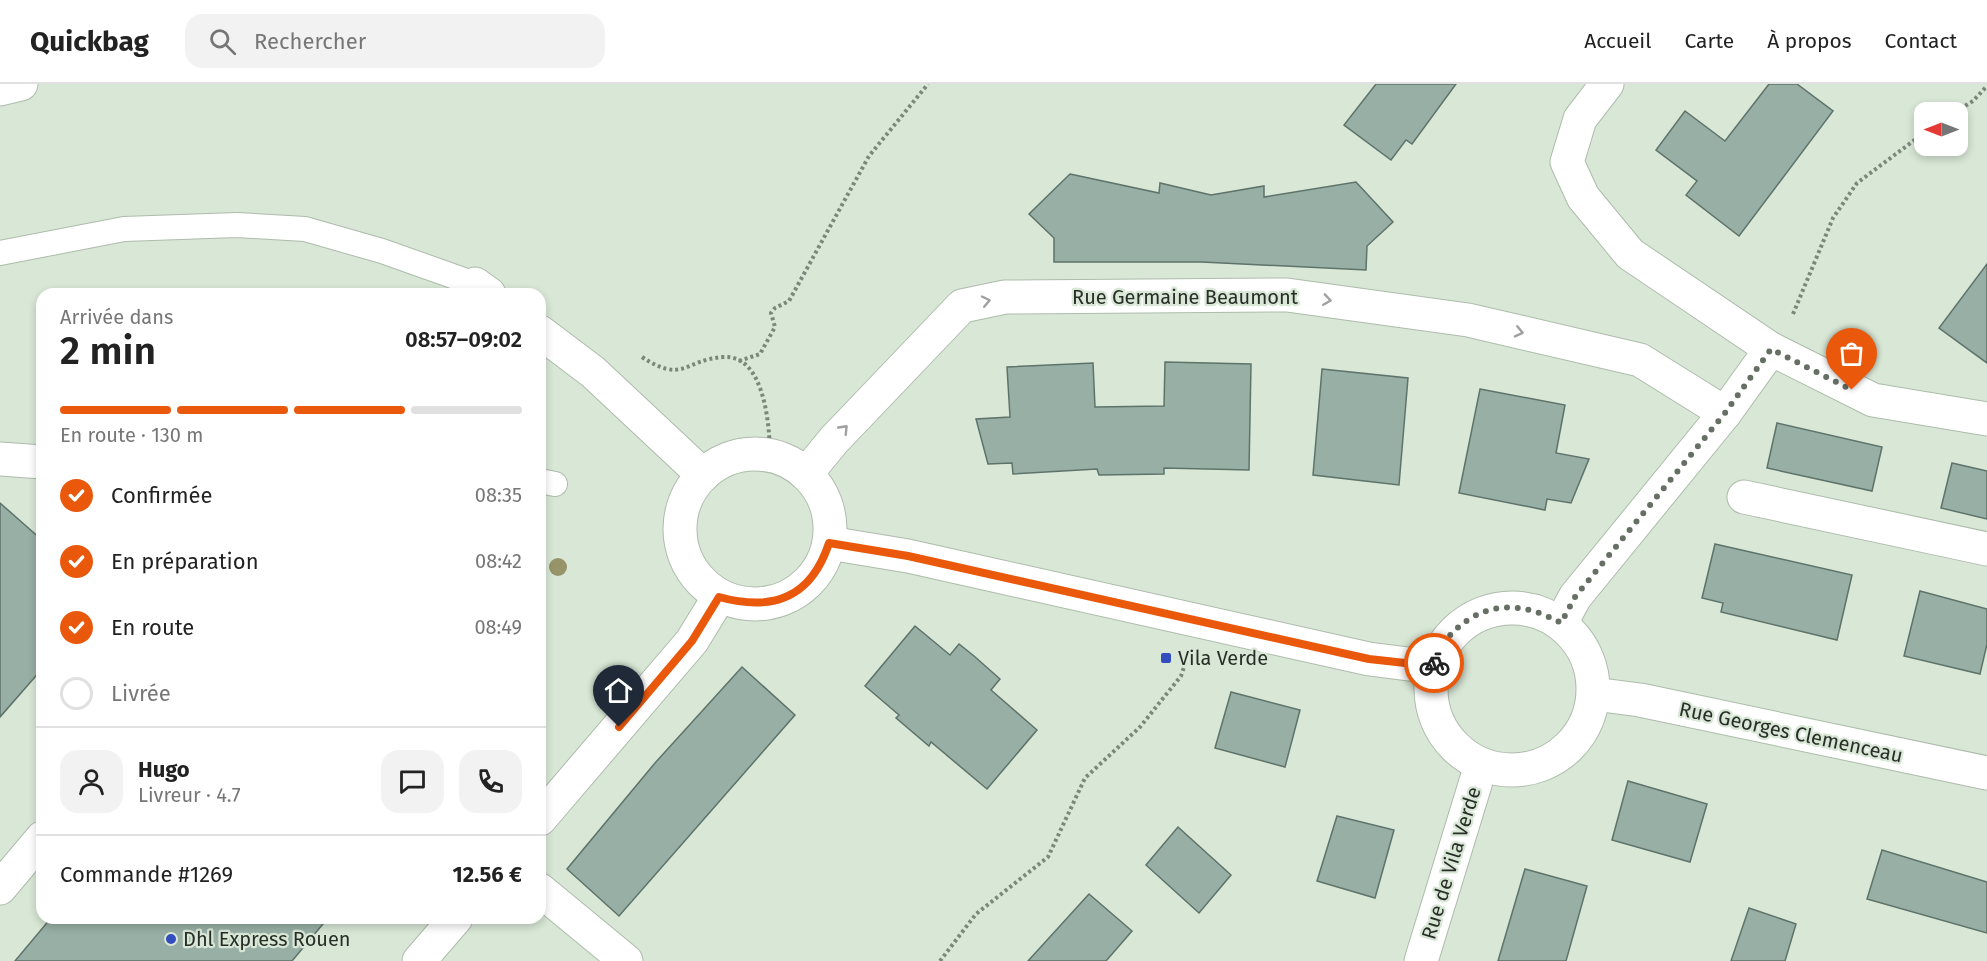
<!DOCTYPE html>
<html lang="fr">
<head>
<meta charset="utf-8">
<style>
  body { margin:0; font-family:"Fira Sans",sans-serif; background:#f2f2f2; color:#222; height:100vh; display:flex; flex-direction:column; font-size:22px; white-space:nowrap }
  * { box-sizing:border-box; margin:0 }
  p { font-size:20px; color:#767676 }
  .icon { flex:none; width:33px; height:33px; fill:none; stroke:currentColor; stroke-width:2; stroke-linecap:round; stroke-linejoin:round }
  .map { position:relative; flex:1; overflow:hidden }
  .drawer { position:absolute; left:36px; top:204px; width:510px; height:636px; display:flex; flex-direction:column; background:#fff; border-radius:18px; box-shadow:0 3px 9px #0003 }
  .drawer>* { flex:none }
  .needle { width:39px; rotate:270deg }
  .fabs { position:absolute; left:1914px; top:18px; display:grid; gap:12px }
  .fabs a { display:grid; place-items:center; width:54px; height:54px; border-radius:12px; background:#fff; box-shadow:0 3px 9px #0003; font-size:30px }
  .pin { position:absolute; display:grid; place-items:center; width:51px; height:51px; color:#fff; margin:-62px -26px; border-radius:50% 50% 50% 0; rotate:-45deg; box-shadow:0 0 6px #0007 }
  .pin .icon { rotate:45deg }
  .courier { position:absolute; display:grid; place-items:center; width:60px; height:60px; margin:-30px; border:4px solid #ea580c; border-radius:50%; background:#fff; color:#222; box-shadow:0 2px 8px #0007 }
  .headline em { font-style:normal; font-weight:600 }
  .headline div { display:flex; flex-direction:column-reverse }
  .headline { display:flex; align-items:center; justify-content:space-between; height:102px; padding:0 24px }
  h1 { font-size:39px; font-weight:600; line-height:45px }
  .bar { display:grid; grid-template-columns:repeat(4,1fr); gap:9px 6px; align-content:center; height:72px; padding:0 24px }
  .bar i { height:8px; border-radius:4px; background:#e0e0e0 }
  .bar .active { background:#ea580c }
  .bar p { grid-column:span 4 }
  .line { display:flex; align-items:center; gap:15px; padding:0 24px; border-top:2px solid #e0e0e0 }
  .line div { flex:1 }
  .round { display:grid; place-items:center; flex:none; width:63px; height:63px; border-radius:18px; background:#f2f2f2 }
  ol { padding:0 24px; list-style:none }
  li { display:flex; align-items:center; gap:18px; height:66px }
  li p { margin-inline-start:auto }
  li .icon { padding:6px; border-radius:50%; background:#ea580c; color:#fff; stroke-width:4 }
  li:last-child { color:#767676 }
  li i { width:33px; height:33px; border:3px solid #e0e0e0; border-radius:50% }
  header { display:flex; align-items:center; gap:36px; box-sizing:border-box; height:84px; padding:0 30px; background:#fff; border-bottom:2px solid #e0e0e0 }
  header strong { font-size:28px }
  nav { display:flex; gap:33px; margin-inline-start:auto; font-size:21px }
  .search { width:420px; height:54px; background:#f2f2f2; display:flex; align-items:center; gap:15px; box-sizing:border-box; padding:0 21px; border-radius:18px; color:#767676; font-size:22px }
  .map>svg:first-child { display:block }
  .building { fill:#98afa5; stroke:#5e736a; stroke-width:1.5 }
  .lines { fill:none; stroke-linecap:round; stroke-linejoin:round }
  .service-casing { stroke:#adbcab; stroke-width:26 }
  .minor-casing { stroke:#adbcab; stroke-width:35 }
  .tertiary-casing { stroke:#adbcab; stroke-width:35 }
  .trunk-casing { stroke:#adbcab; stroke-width:35 }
  .path { stroke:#7c877b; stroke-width:4; stroke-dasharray:3 3; stroke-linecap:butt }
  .service { stroke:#fff; stroke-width:24 }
  .minor { stroke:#fff; stroke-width:33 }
  .tertiary { stroke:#fff; stroke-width:33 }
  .trunk { stroke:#fff; stroke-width:33 }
  .tree { fill:#98946a }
  .oneway { stroke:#9ea19e }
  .done { stroke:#666f64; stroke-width:6; stroke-dasharray:0 10.8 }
  .route { stroke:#ea580c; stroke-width:8 }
  .poi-dot { fill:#314dbe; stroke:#d8e7d6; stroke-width:2 }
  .labels { text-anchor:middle; stroke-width:4.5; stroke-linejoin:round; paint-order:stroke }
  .street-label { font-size:20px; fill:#282e27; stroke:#d8e7d6 }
  .poi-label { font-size:20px; fill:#282e27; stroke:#d8e7d6; text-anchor:start }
</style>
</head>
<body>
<header>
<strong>Quickbag</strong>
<div class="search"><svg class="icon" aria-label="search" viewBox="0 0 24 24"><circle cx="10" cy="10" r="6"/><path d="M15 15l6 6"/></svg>Rechercher</div>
<nav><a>Accueil</a><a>Carte</a><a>À propos</a><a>Contact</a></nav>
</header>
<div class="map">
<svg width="1987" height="877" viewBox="0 0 1987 877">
  <rect width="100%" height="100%" fill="#d8e7d6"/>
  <g class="building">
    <path d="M1376 0H1456L1412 60 1406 56 1391 76 1344 41Z"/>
    <path d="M1769 0H1797L1833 27 1739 152 1686 111 1697 97 1656 66 1685 27 1725 57Z"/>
    <path d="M1070 90 1159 109 1160 99 1211 111 1264 102V113L1356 98 1393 138 1367 162 1366 186 1202 178H1054V154L1029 130Z"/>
    <path d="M1987 180V279L1939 244Z"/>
    <path d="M1165 278 1251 280 1249 386 1164 384V390L1099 391 1097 385 1013 390 1012 379 988 380 976 335 1010 333 1007 283 1093 279 1095 323 1164 322Z"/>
    <path d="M1322 285 1408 294 1399 401 1313 391Z"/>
    <path d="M1480 305 1565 321 1556 369 1589 375 1571 419 1547 415 1545 426 1459 409Z"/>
    <path d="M1777 339 1882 363 1872 407 1767 384Z"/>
    <path d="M1952 379 1987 387V435L1941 424Z"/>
    <path d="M0 419 42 456V585L0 633Z"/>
    <path d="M1715 460 1852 491 1837 556 1721 528 1723 519 1702 514Z"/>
    <path d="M1920 507 1987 525V560L1980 590 1904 572Z"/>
    <path d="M915 542 950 571 959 560 974 572 1000 595 991 606 1037 646 987 705 931 658 929 662 896 634 899 631 865 602Z"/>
    <path d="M742 583 795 631 619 832 567 785 655 679Z"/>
    <path d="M1231 608 1300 626 1285 683 1215 664Z"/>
    <path d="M1628 697 1707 720 1690 778 1612 756Z"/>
    <path d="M1337 732 1394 746 1375 814 1317 797Z"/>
    <path d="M1178 743 1231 791 1199 829 1146 781Z"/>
    <path d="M1882 766 1987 798V849L1867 815Z"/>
    <path d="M1525 785 1587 802 1566 877H1498Z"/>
    <path d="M1089 810 1132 847 1106 877H1028Z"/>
    <path d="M1749 824 1796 840 1785 877H1731Z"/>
    <path d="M51 834H328L292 877H15Z"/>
  </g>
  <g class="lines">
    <defs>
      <g id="service">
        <path d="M0 169 124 145 237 141 305 145 382 167 475 200"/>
        <path d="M540 397 555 400"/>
      </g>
      <g id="minor">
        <path d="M1607 0 1580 35 1567 78 1583 113 1630 170 1771 265"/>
        <path d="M469 210 475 200 489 210"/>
        <path d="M540 248 593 288 703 391"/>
        <path d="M0 375 42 378"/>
        <path d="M806 390 834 356 962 222 1005 213 1287 211 1468 236 1640 276 1725 329"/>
        <path d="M1744 413 1987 465"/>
        <path d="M1561 539 1575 513 1725 329 1771 265 1873 316 1987 335"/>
        <path d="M0 804 42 754"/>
        <path d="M540 806 626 877"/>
        <path d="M1421 877 1481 681"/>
      </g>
      <g id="tertiary">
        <circle cx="755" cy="445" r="75"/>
        <path d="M829 459 908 472 1369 575 1432 583"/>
        <circle cx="1512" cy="605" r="81"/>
        <path d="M1594 610 1640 616 1987 689"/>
        <path d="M540 735 692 557 719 513"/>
        <path d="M419 877 456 834"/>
      </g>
      <path id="trunk" d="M0 5 21 0"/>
    </defs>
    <use href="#service" class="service-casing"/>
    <use href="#minor" class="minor-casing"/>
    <use href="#tertiary" class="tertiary-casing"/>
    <use href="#trunk" class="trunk-casing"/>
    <g class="path">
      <path d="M1955 28 1973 17 1987 2"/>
      <path d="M1793 230 1833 134 1857 99 1924 49"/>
      <path d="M642 273C683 300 684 276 723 273 764 270 769 339 770 366"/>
      <path d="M739 277 760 270 775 243 771 229 775 224 789 217 869 72 928 0"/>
      <path d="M940 877 976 830 1048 773 1085 694 1140 643 1181 592 1186 577"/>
    </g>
    <use href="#service" class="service"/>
    <use href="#minor" class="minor"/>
    <use href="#tertiary" class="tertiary"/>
    <use href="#trunk" class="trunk"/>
  </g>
  <circle class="tree" cx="558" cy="483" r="9"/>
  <defs><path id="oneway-chevron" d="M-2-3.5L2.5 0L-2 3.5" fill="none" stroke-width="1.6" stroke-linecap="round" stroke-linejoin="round" transform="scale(1.5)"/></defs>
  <g class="oneway">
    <use href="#oneway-chevron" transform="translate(1327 216) rotate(8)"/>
    <use href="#oneway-chevron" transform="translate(986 217) rotate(-12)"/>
    <use href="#oneway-chevron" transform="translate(1519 248) rotate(13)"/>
    <use href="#oneway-chevron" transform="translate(844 345) rotate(-46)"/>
  </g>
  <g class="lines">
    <path class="done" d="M1434 579C1440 569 1445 555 1454 547 1487 516 1523 518 1561 539L1575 513 1725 329 1771 265 1852 306"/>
    <path class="route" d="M619 643 692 557 719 513C773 528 811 514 829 459L908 472 1369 575 1432 582 1434 579"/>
  </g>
  <g class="poi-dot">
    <rect x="1160" y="568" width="12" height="12" rx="3"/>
    <circle cx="171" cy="855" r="6"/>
  </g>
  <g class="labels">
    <g class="street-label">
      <text x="1185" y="220">Rue Germaine Beaumont</text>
      <text transform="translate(1791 648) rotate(12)" y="7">Rue Georges Clemenceau</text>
      <text transform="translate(1451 779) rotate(-73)" y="7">Rue de Vila Verde</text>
    </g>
    <g class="poi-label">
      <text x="1178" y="581">Vila Verde</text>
      <text x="183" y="862">Dhl Express Rouen</text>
    </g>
  </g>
</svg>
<div class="fabs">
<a><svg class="needle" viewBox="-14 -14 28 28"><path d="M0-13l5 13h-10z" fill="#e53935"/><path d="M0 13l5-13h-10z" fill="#767676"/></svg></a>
</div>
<div class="pin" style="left:1852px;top:306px;background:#ea580c"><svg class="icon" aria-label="bag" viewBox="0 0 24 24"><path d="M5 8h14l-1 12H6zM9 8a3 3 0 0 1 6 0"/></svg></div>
<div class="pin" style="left:619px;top:643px;background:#1f2937"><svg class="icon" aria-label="home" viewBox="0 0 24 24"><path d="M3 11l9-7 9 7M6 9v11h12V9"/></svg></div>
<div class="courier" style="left:1434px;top:579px"><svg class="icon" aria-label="bike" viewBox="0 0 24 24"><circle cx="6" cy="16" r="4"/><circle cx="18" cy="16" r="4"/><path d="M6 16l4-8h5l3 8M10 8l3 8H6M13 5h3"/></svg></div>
<section class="drawer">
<div class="headline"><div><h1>2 min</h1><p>Arrivée dans</p></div><em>08:57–09:02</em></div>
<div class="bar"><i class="active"></i><i class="active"></i><i class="active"></i><i></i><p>En route · 130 m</p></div>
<ol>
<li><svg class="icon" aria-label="check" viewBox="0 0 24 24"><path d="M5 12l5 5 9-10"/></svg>Confirmée<p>08:35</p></li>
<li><svg class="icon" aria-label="check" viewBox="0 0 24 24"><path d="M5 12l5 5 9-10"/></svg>En préparation<p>08:42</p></li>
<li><svg class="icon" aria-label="check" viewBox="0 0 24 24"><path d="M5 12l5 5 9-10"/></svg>En route<p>08:49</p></li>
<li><i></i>Livrée</li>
</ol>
<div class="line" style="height:108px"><a class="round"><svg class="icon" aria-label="person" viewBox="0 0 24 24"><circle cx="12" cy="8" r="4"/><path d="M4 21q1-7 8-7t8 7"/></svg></a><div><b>Hugo</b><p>Livreur · 4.7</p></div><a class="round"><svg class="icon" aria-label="chat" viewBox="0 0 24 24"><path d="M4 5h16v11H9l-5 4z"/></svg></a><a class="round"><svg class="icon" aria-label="phone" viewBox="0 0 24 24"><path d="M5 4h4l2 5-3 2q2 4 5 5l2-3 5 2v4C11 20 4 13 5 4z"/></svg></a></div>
<div class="line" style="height:78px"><div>Commande #1269</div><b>12.56 €</b></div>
</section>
</div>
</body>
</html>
